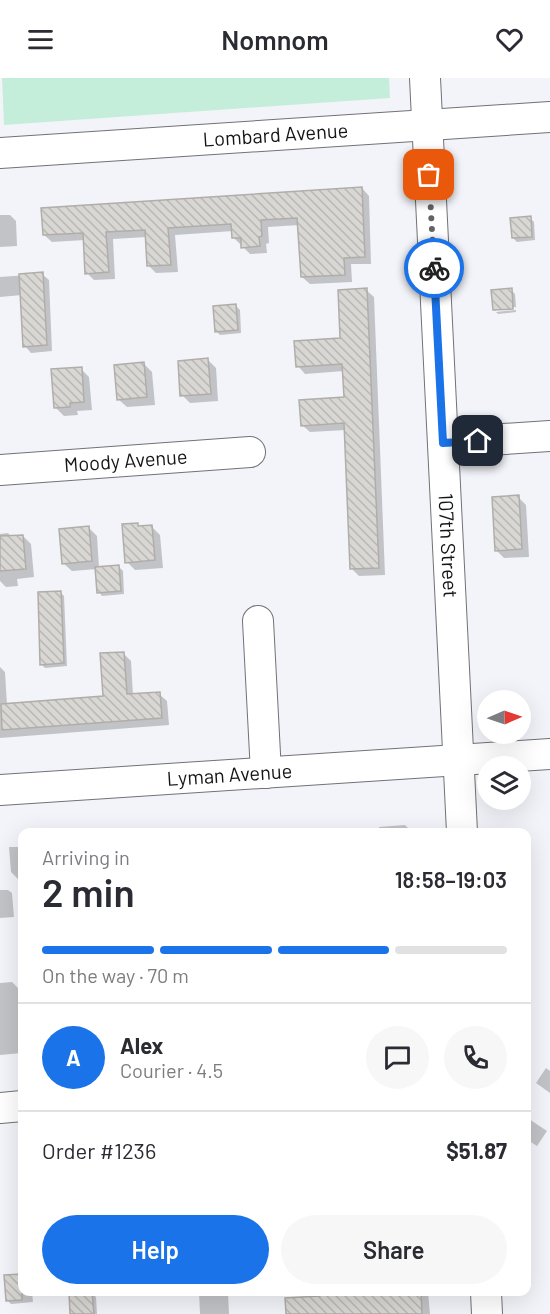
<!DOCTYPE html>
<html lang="en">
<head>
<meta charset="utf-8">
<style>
  body { margin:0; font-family:Barlow,sans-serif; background:#f7f7f7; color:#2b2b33; height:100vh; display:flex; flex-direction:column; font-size:22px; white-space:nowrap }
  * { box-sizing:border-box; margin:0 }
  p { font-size:20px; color:#7c7c81 }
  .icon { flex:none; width:33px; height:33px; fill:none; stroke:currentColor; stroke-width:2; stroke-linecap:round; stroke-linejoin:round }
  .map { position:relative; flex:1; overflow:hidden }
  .drawer { position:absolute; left:18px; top:750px; width:513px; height:468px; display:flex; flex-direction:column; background:#fff; border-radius:12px; box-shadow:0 6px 24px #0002 }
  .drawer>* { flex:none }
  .needle { width:39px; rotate:88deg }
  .buttons { position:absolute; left:477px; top:612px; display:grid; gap:12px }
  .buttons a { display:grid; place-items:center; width:54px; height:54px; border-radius:50%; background:#fff; box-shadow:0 6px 24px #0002; font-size:30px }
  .pin { position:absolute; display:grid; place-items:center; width:51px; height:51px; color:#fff; margin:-26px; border-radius:12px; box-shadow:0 3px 9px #0006 }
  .courier { position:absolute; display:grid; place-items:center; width:60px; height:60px; margin:-30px; border:4px solid #1a73e8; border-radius:50%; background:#fff; color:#222; box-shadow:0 2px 8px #0007 }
  .head em { font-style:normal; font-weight:600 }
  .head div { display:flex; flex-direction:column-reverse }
  .head { display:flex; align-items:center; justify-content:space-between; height:102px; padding:0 24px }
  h1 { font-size:39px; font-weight:600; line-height:45px }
  .bar { display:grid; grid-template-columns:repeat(4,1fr); gap:9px 6px; align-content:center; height:72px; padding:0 24px }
  .bar i { height:8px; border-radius:4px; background:#e1e1e2 }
  .bar .selected { background:#1a73e8 }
  .bar p { grid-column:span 4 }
  .line { display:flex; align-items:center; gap:15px; padding:0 24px; border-top:2px solid #e1e1e2 }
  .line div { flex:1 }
  .round { display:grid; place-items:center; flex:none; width:63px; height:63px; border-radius:32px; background:#f7f7f7 }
  .cta { display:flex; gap:12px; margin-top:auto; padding:12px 24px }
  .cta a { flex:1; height:69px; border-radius:36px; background:#1a73e8; color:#fff; font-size:24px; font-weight:600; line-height:69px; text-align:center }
  .cta a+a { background:#f7f7f7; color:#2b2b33 }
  header { display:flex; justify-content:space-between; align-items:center; height:78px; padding:0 24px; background:#fff; font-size:27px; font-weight:600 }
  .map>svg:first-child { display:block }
  .park { fill:#c5eeda }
  .shadow { fill:#0003 }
  .building { fill:url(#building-back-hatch); stroke:#b1aeaa; stroke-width:1.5 }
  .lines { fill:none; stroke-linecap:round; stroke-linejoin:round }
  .minor-casing { stroke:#717276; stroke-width:32 }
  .minor { stroke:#fff; stroke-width:30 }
  .done { stroke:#626365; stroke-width:6; stroke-dasharray:0 10.8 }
  .route { stroke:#1a73e8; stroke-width:8 }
  .labels { text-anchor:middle; stroke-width:4.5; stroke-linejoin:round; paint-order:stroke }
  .street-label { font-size:20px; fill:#141516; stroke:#f3f4f9 }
</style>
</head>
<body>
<header><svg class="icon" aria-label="menu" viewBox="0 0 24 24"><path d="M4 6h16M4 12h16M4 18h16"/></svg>Nomnom<svg class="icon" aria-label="heart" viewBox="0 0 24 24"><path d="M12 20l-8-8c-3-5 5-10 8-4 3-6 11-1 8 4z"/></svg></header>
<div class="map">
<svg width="550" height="1236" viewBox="0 0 550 1236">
  <defs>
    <pattern id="building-back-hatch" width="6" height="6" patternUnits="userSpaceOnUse" patternTransform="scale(1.5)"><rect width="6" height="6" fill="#d9d7d3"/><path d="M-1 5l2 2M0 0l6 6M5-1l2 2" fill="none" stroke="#b9b8b4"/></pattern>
  </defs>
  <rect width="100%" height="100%" fill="#f3f4f9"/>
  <path class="park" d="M2 0H389L390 20 4 47Z"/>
  <g class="shadow">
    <path d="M362 110 369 118 371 186H351L352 204 310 206 302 199 299 147 268 149 269 165 266 166 267 175 250 176 234 160 233 153 175 157 178 194 156 195 149 188 147 159 113 161 115 201 94 202 87 195 85 162 52 164 44 157Z"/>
    <path d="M0 137H10L16 143 17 168 0 169Z"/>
    <path d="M530 140 534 144 535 162 517 164 513 160Z"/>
    <path d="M42 196 49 202 52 273 31 275 25 268 22 217 0 219V199Z"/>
    <path d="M366 212 374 219 385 497 359 498 351 490 346 352 310 354 302 347 345 321 344 293 305 296 298 288 342 261Z"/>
    <path d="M511 212 515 216 516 229 496 231V233L494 232Z"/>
    <path d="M236 228 240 232 241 255 220 257 216 253Z"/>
    <path d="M516 232V234L498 236 496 234Z"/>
    <path d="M208 282 216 290 218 323 190 325 182 317Z"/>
    <path d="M144 286 152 294 155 327 127 329 118 321Z"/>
    <path d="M81 291 89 299 92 332 77 333 78 337 64 338 56 330Z"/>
    <path d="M518 419 526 427 529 479 504 480 496 472Z"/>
    <path d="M137 446 141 450 152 449 160 457 163 490 135 492 127 484Z"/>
    <path d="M89 450 97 458 99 490 119 489 123 493 124 516 102 518 99 514 97 491 72 493 63 485Z"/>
    <path d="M8 455 11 459 23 458 31 466 34 499 17 501 18 508 6 509 0 503V456Z"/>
    <path d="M60 514 64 518 67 588 45 590 41 586Z"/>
    <path d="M123 575 131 583 133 617 159 616 167 623 169 647 0 660V589L5 594 7 627 104 620Z"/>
    <path d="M405 747 412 754H379V749Z"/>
    <path d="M325 751 328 754H241L271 753 273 754Z"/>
    <path d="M9 769H22V802H19L11 794Z"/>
    <path d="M0 812H8L12 815 14 839 0 840Z"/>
    <path d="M12 904 19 911 22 943V975L0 977V905Z"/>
    <path d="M546 990 550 993V1015L536 1005Z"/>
    <path d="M526 1039 547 1053 537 1068 526 1061Z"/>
    <path d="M22 1197V1214H32L33 1224 11 1226 7 1222 6 1198Z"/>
    <path d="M134 1214H159V1216L138 1217Z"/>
    <path d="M199 1214H228L229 1236H200Z"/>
    <path d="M392 1214H428L430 1236H300L360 1215Z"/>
    <path d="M92 1215 96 1219 97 1236H72Z"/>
  </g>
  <g class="building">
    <path d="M362 109 365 179 344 180 345 197 301 199 297 140 261 142 262 158 259 159 260 168 241 170V160H232L231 146 168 150 171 187 147 188 145 152 106 154 109 194 85 196 83 155 43 157 41 130Z"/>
    <path d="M531 138 532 159 512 160 510 140Z"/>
    <path d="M43 194 47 267 23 269 19 196Z"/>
    <path d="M367 210 379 490 350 491 344 345 301 348 299 322 344 319 342 286 296 289 294 263 340 260 338 212Z"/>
    <path d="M512 210 513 231 493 232 491 212Z"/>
    <path d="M236 226 238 252 215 254 213 228Z"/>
    <path d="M208 280 211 316 180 318 178 283Z"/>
    <path d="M144 284 147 319 117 322 114 287Z"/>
    <path d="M82 289 84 324 70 325V329L54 330 51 291Z"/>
    <path d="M519 417 522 471 495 473 492 419Z"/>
    <path d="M138 445V448L152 447 155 482 125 485 122 446Z"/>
    <path d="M89 448 92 483 62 486 59 451Z"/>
    <path d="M23 457 26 491 0 493V458Z"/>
    <path d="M119 487 121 513 97 515 95 489Z"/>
    <path d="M61 513 64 585 40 587 38 514Z"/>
    <path d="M124 574 127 616 160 614 162 640 2 652 1 626 103 618 100 575Z"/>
    <path d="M22 1196V1222L6 1223 4 1197Z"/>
    <path d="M92 1214 94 1236H70L69 1215Z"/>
    <path d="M320 1214H421L422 1236H286L285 1220 320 1218Z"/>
  </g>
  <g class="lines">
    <defs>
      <g id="minor">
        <path id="s1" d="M425 0 462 754"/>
        <path id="s2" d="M0 75 550 39"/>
        <path d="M443 365 550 358"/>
        <path id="s3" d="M0 392 250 374"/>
        <path d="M258 543 266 695"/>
        <path id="s4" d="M0 712 550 676"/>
        <path d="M0 1030 22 1028"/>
        <path d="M486 1214 487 1236"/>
      </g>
    </defs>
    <use href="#minor" class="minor-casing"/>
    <use href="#minor" class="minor"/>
  </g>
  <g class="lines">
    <path class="done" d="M429 97 434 190"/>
    <path class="route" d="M434 190 443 365 478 363"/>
  </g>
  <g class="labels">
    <g class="street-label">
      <text dy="7" stroke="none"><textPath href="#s2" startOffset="276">Lombard Avenue</textPath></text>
      <text dy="7" stroke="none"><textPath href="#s3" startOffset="126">Moody Avenue</textPath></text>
      <text dy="7" stroke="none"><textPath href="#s1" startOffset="468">107th Street</textPath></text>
      <text dy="7" stroke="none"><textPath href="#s4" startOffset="230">Lyman Avenue</textPath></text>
    </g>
  </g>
</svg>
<div class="buttons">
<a><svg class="needle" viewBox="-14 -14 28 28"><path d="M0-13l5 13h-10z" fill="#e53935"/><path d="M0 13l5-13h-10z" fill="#7c7c81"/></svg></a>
<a><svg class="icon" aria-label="layers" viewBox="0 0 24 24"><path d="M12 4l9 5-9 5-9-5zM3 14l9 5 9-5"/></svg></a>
</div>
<div class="pin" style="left:429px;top:97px;background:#ea580c"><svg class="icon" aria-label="bag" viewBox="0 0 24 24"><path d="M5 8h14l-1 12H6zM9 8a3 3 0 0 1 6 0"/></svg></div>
<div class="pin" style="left:478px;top:363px;background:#1f2937"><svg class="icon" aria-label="home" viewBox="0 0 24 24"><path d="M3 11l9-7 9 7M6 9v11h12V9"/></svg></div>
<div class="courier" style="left:434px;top:190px"><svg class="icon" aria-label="bike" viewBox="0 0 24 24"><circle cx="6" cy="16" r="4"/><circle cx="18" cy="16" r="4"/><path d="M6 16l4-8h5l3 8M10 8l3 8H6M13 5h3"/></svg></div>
<section class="drawer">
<div class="head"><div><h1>2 min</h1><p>Arriving in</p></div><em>18:58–19:03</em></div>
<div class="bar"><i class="selected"></i><i class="selected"></i><i class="selected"></i><i></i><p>On the way · 70 m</p></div>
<div class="line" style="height:108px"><b class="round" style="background:#1a73e8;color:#fff">A</b><div><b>Alex</b><p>Courier · 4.5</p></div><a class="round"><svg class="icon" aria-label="chat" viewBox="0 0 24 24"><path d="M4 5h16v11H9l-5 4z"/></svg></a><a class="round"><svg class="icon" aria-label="phone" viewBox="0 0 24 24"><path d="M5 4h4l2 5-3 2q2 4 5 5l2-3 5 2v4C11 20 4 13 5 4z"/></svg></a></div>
<div class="line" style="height:78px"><div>Order #1236</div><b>$51.87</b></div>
<div class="cta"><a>Help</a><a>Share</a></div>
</section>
</div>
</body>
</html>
